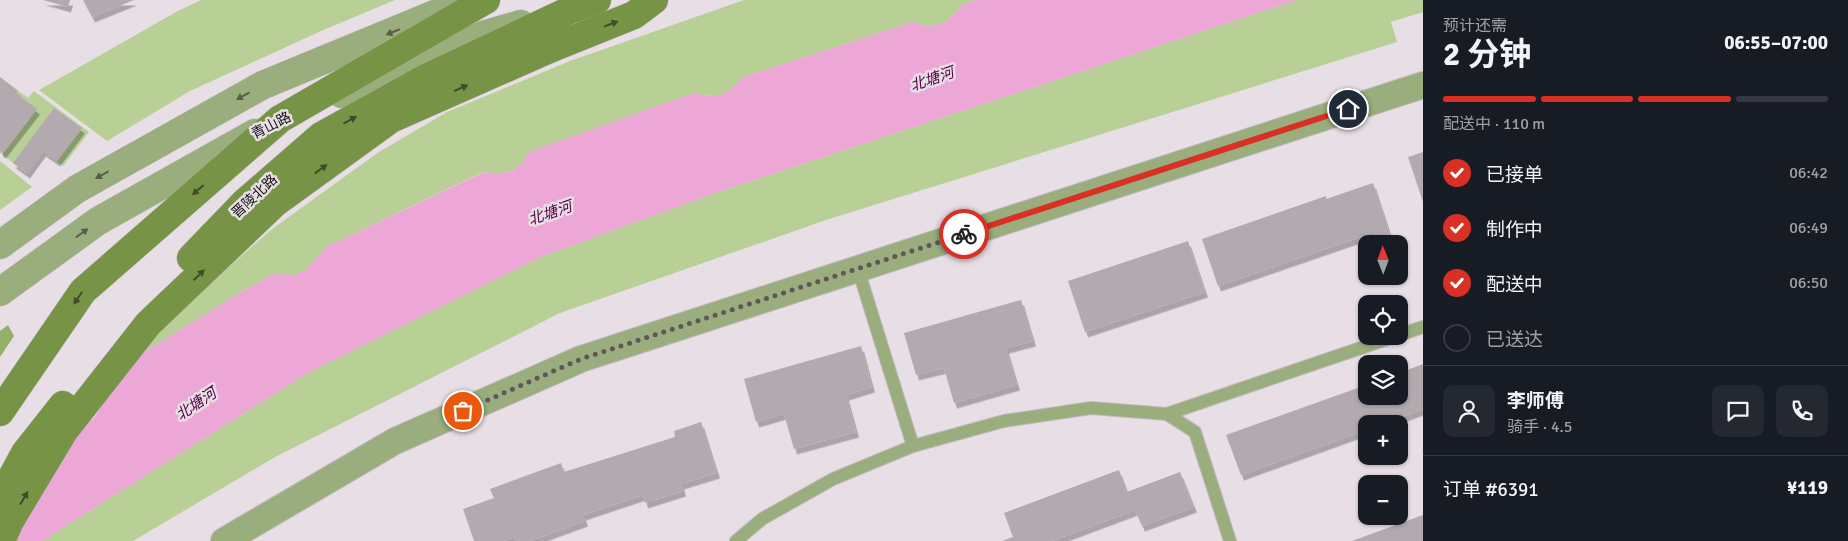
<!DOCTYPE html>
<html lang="zh">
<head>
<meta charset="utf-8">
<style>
  body { margin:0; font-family:Signika,"Noto Sans SC",sans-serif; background:#242831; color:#f1f3f6; height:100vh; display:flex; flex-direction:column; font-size:19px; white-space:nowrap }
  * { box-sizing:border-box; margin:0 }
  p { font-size:16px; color:#9ea1a6 }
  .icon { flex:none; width:28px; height:28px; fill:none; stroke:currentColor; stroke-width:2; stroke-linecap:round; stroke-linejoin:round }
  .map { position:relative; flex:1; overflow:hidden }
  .drawer { display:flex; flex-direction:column; background:#171b24; width:425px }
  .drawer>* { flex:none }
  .needle { width:32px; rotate:359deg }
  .tools { position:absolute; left:1358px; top:235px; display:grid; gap:10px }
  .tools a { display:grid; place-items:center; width:50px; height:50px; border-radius:10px; background:#171b24; box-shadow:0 1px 4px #0004; font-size:25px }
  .pin { position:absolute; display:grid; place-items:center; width:42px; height:42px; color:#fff; margin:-21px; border:2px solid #fff; border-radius:50%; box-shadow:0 1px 5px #0007 }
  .courier { position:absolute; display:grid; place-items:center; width:50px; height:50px; margin:-25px; border:4px solid #d93025; border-radius:50%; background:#fff; color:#222; box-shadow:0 1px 6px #0007 }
  .headline em { font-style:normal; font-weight:700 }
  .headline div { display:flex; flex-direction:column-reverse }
  .headline { display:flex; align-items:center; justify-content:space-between; height:85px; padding:0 20px }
  h1 { font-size:32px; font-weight:700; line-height:38px }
  .bar { display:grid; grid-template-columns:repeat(4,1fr); gap:8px 5px; align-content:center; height:60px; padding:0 20px }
  .bar i { height:6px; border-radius:4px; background:#363941 }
  .bar .current { background:#d93025 }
  .bar p { grid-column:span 4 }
  .line { display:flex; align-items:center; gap:12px; padding:0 20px; border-top:1px solid #363941 }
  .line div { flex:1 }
  .round { display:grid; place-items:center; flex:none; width:52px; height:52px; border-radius:10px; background:#242831 }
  ol { padding:0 20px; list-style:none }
  li { display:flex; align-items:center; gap:15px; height:55px }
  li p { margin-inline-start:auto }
  li .icon { padding:5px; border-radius:50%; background:#d93025; color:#fff; stroke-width:4 }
  li:last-child { color:#9ea1a6 }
  li i { width:28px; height:28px; border:2px solid #363941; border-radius:50% }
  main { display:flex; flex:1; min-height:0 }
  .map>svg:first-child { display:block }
  .green { fill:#b8d096 }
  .forest { fill:#93b068 }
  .water { fill:#eca7d7 }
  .building { fill:#b3aaaf; filter:url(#shadow) }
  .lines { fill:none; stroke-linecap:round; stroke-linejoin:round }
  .service-casing { stroke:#c2b9bf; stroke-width:14 }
  .minor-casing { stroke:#c2b9bf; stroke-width:28 }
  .tertiary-casing { stroke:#c2b9bf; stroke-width:29 }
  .secondary-casing { stroke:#c2b9bf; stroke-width:29 }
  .service { stroke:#99ae7c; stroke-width:12 }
  .minor { stroke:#99ae7c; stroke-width:26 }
  .tertiary { stroke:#99ae7c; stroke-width:28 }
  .secondary { stroke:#769346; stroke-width:28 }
  .oneway { fill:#404b29 }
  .oneway2 { fill:#565f47 }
  .done { stroke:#5e585c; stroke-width:5; stroke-dasharray:0 9 }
  .route { stroke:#d93025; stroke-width:6 }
  .labels { text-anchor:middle; stroke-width:5; stroke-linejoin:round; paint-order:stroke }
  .street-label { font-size:14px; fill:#131012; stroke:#e8dee5 }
  .water-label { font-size:15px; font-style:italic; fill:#510042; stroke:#e8dee5 }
</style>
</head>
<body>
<main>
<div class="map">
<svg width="1423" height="541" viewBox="0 0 1423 541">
  <defs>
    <filter id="shadow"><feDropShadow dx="3" dy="5.5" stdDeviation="0" flood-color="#0004"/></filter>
  </defs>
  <rect width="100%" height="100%" fill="#e8dee5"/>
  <g class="green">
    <path d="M201 0H395L321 31 190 91 107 141 39 90 176 12Z"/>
    <path d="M744 0H977L963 4 947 22 928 27 913 22 744 77C726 95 720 100 694 93L503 174 483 172 326 247 307 269 294 276 274 274 241 292 135 358 187 304 272 229 379 152 447 112 570 61Z"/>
    <path d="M1297 0H1423V12L1391 22 1397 42 826 220 560 313 275 457 133 541H42L311 371 543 256 718 192Z"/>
    <path d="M0 77 28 98 34 91 89 132 63 166 43 151 27 173 0 153Z"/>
    <path d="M0 161 32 187 0 210Z"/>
  </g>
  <path class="forest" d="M8 325 14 336 0 357V331Z"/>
  <path class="water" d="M977 0H1297L718 192 543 256 311 371 42 541H0V487L93 419 135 358 241 292 274 274 295 275 307 269 326 247 484 172C508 175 516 174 529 152L694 93C720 100 726 95 744 77L913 22 928 27 947 22 963 4Z"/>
  <g class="building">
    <path d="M43 0H70L68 7Z"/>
    <path d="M83 0H134L92 17Z"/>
    <path d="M0 77 18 91 16 93 37 109 3 153 0 151Z"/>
    <path d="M54 108 82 128 57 161 43 151 27 173 13 163Z"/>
    <path d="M1423 152V202L1408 157Z"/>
    <path d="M1373 183 1390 235 1378 239 1375 232 1218 286 1202 239 1326 196V199Z"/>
    <path d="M1188 241 1205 292 1085 332 1068 281Z"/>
    <path d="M1021 300 1033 341 1006 348 1017 385 954 403 944 368 916 375 904 333Z"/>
    <path d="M861 346 872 387 846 395 856 432 794 449 784 414 756 422 744 379Z"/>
    <path d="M1423 364V409L1383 424H1366V430L1241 475 1226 435 1366 385V396H1399V373Z"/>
    <path d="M701 422 717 473 681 484 683 491 645 503 643 495 583 515 585 521 530 541H517L515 537 503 541H474L463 509 494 498 490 489 561 463 564 472 675 437 674 431Z"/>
    <path d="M1119 470 1127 492 1180 472 1194 507 1142 526 1135 510 1052 541H1002L1013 537 1004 513Z"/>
    <path d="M1423 515V541H1352Z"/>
  </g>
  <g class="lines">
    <defs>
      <g id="service">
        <path d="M858 269 913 446"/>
        <path d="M1399 335 1423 327"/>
        <path d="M1167 414 1396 336"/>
        <path d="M736 541 762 519 833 479 913 446 1004 421 1091 408 1167 414 1195 432 1230 541"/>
      </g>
      <path id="minor" d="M224 541 395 441 581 359 1423 85"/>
      <g id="tertiary">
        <path d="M342 94 483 35 521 24"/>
        <path d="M0 245 77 189 263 85 464 2"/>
        <path d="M0 292 98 221 255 133"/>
      </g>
      <g id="secondary">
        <path d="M191 258 245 202 321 136 426 78 568 11 597 0"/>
        <path d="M0 412 83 291 280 119 486 0"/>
        <path d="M0 499 25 453 63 405"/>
        <path d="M1 541 10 521 64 431 148 324 275 203 391 119 552 48 634 15 654 0"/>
      </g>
    </defs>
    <use href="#service" class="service-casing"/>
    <use href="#minor" class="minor-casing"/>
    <use href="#tertiary" class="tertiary-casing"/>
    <use href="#secondary" class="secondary-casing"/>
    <use href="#service" class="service"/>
    <use href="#minor" class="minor"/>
    <use href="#tertiary" class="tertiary"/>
    <use href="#secondary" class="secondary"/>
  </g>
  <defs><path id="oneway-solid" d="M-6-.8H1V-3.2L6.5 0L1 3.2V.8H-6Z" transform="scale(1.25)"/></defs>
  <g class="oneway">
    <use href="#oneway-solid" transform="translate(611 24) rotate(-21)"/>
    <use href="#oneway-solid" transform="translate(461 88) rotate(-24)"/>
    <use href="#oneway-solid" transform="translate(350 120) rotate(-29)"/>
    <use href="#oneway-solid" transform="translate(321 169) rotate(-36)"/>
    <use href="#oneway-solid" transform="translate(198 190) rotate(139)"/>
    <use href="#oneway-solid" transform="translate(199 275) rotate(-44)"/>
    <use href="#oneway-solid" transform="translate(78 298) rotate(124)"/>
    <use href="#oneway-solid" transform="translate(24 498) rotate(-59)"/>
  </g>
  <g class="oneway2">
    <use href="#oneway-solid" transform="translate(393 32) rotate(158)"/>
    <use href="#oneway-solid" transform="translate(243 96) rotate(151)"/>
    <use href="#oneway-solid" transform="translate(102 175) rotate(151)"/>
    <use href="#oneway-solid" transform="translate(82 233) rotate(-36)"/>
  </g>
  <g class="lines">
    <path class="done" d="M463 411 581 359 964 234"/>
    <path class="route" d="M964 234 1348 109"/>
  </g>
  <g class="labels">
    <g class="street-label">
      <text transform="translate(271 125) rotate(-27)" y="5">青山路</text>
      <text transform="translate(254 196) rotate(-43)" y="5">晋陵北路</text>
    </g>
    <g class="water-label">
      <text transform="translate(932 79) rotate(-19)" y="5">北塘河</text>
      <text transform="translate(550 213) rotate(-19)" y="5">北塘河</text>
      <text transform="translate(196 404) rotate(-34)" y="5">北塘河</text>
    </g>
  </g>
</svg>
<div class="tools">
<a><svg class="needle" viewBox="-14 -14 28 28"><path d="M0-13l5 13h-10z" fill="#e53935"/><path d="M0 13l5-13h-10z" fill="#9ea1a6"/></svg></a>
<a><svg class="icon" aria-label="locate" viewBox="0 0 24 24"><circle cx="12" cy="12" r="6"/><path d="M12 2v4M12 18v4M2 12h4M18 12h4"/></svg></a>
<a><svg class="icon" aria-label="layers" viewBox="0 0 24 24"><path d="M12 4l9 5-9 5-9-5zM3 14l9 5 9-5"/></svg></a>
<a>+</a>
<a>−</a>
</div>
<div class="pin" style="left:463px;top:411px;background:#ea580c"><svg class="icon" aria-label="bag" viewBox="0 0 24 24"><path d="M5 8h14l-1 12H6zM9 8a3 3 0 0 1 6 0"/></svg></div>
<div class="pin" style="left:1348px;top:109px;background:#1f2937"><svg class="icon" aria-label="home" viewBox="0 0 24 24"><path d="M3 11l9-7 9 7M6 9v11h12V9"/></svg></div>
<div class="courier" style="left:964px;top:234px"><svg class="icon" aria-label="bike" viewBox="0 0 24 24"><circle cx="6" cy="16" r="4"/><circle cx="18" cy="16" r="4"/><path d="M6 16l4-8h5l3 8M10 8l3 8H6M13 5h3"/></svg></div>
</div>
<section class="drawer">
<div class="headline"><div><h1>2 分钟</h1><p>预计还需</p></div><em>06:55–07:00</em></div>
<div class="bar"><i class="current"></i><i class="current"></i><i class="current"></i><i></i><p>配送中 · 110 m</p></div>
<ol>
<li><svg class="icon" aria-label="check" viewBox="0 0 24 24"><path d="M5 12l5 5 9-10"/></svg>已接单<p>06:42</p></li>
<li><svg class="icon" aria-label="check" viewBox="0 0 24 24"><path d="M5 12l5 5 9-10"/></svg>制作中<p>06:49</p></li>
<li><svg class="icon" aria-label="check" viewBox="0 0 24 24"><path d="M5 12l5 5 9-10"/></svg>配送中<p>06:50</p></li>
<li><i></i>已送达</li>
</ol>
<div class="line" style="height:90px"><a class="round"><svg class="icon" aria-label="person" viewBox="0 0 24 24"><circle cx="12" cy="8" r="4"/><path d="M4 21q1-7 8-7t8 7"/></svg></a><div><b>李师傅</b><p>骑手 · 4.5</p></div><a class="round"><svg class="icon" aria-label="chat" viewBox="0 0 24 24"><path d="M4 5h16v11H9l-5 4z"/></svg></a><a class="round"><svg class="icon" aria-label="phone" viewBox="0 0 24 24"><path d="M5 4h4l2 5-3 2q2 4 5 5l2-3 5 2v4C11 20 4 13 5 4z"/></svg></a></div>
<div class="line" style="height:65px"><div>订单 #6391</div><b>¥119</b></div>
</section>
</main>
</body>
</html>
